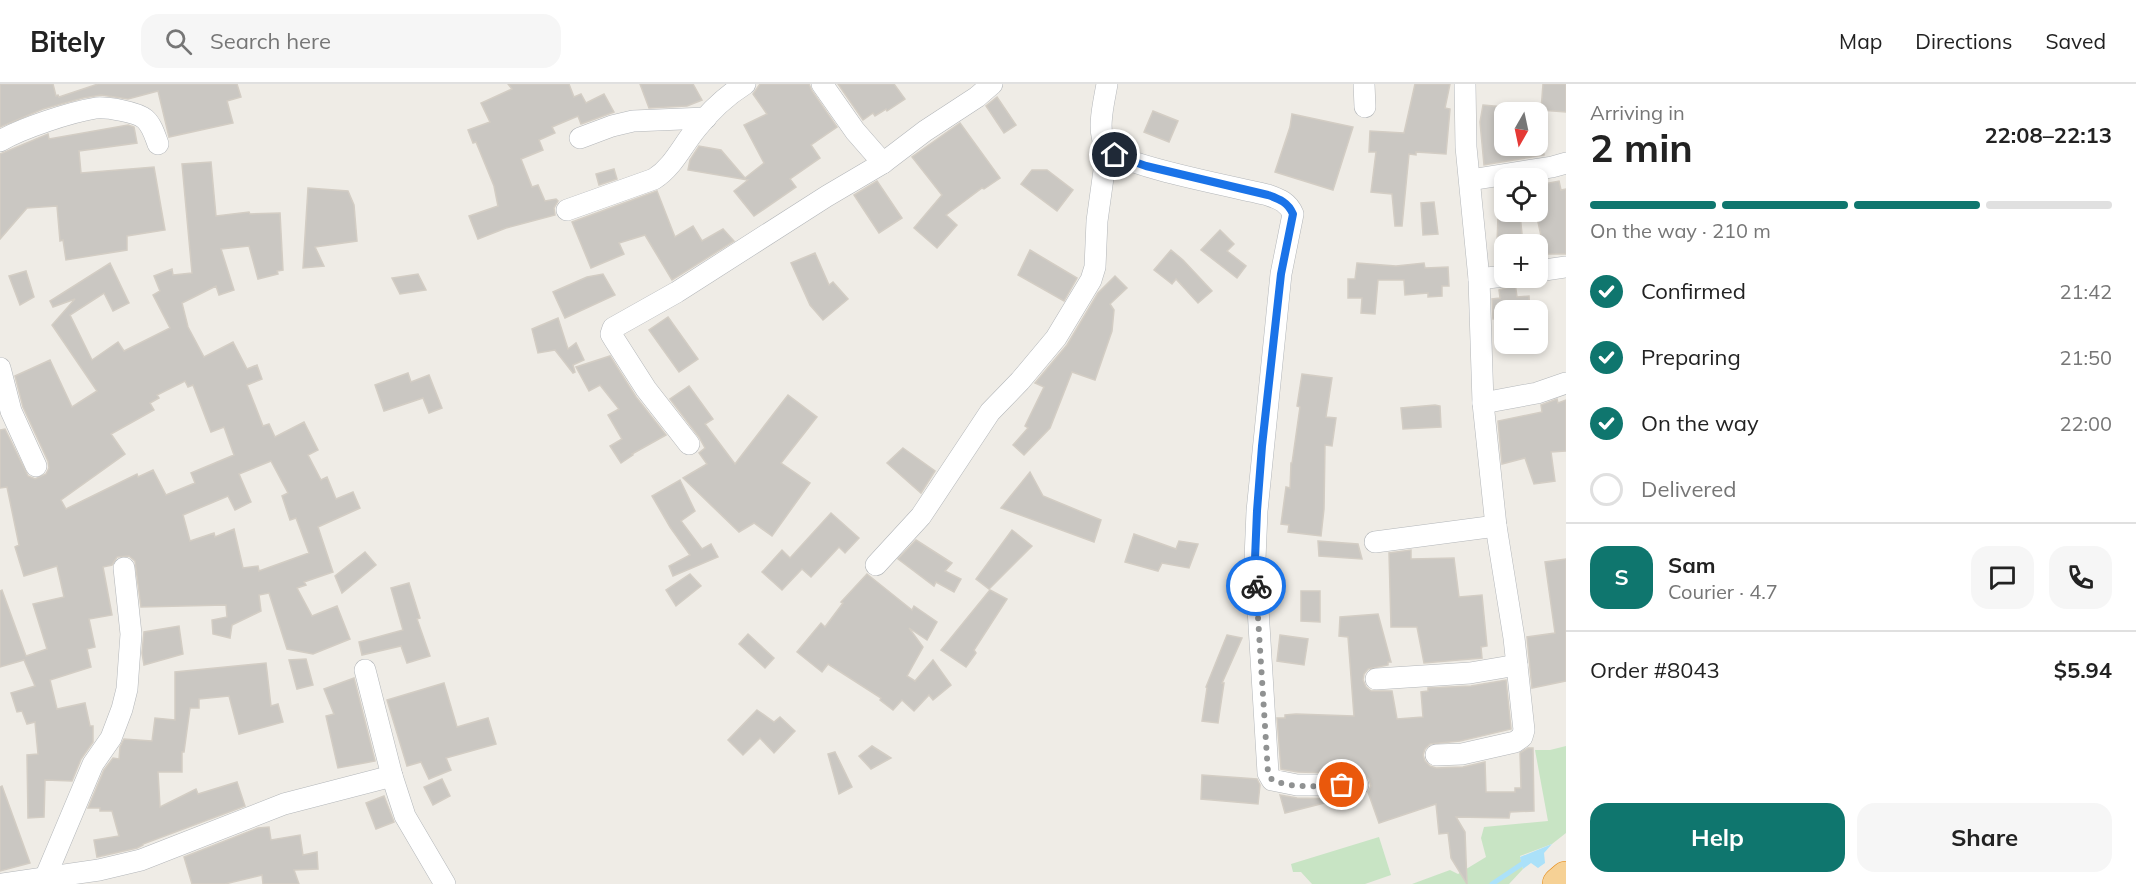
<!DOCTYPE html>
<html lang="en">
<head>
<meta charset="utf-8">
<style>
  body { margin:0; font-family:Mulish,sans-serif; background:#f6f6f6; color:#222; height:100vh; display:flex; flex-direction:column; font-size:22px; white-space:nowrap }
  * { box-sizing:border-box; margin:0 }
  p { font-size:20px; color:#767676 }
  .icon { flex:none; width:33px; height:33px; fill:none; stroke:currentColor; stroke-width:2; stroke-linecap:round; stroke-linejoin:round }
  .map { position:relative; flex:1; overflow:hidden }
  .side { display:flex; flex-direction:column; background:#fff; width:570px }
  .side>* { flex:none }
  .needle { width:39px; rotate:189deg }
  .controls { position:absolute; left:1494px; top:18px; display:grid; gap:12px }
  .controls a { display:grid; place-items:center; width:54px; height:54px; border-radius:12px; background:#fff; box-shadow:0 3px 9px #0003; font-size:30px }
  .pin { position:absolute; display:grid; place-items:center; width:51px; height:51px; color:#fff; margin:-26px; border:3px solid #fff; border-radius:50%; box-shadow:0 2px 6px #0007 }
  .courier { position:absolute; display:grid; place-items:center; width:60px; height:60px; margin:-30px; border:4px solid #1a73e8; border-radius:50%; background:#fff; color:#222; box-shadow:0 2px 8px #0007 }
  .overview em { font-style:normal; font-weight:700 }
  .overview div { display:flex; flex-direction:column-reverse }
  .overview { display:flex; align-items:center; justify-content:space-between; height:102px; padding:0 24px }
  h1 { font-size:39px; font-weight:700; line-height:45px }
  .bar { display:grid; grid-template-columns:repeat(4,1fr); gap:9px 6px; align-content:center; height:72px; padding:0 24px }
  .bar i { height:8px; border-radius:4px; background:#e0e0e0 }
  .bar .current { background:#0f766e }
  .bar p { grid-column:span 4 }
  .line { display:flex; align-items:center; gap:15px; padding:0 24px; border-top:2px solid #e0e0e0 }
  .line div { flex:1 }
  .round { display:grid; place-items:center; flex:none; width:63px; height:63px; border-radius:18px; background:#f6f6f6 }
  ol { padding:0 24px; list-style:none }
  li { display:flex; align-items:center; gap:18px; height:66px }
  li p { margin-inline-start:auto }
  li .icon { padding:6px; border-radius:50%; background:#0f766e; color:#fff; stroke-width:4 }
  li:last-child { color:#767676 }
  li i { width:33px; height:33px; border:3px solid #e0e0e0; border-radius:50% }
  .primary-button { display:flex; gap:12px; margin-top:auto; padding:12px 24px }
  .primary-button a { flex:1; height:69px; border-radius:18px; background:#0f766e; color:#fff; font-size:24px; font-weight:700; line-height:69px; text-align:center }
  .primary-button a+a { background:#f6f6f6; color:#222 }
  header { display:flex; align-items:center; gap:36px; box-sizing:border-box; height:84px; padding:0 30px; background:#fff; border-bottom:2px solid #e0e0e0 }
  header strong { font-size:28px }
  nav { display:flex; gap:33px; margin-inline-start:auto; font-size:21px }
  .search { width:420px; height:54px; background:#f6f6f6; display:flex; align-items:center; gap:15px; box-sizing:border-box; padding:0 21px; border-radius:18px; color:#767676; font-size:22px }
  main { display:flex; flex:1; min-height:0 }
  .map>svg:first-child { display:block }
  .green { fill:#c8e4c4 }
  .water { fill:#abe1f9 }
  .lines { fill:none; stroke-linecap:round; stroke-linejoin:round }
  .stream { stroke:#abe1f9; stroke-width:5 }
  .building { fill:#cac7c2; stroke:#d3cdc4; stroke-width:1.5; fill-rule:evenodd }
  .street-casing { stroke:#b3b6b9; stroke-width:22 }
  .highway-casing { stroke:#e5870f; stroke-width:34 }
  .street { stroke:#fff; stroke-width:21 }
  .highway { stroke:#f6d195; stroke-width:33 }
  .done { stroke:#909292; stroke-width:6; stroke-dasharray:0 10.8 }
  .route { stroke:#1a73e8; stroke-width:8 }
</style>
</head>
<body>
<header>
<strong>Bitely</strong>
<div class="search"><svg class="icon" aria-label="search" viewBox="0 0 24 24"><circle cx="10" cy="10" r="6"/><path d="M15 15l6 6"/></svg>Search here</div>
<nav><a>Map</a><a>Directions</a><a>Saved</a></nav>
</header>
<main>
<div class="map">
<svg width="1566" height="800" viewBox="0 0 1566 800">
  <rect width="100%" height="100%" fill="#efece6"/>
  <g class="green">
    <path d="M1566 662V749L1552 760 1520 772 1523 785 1509 800H1412L1450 786 1458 790 1486 773 1481 754 1484 743 1548 737 1535 666H1550Z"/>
    <path d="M1379 753 1391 791 1365 800H1312L1301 788H1293L1291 780Z"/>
  </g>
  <path class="water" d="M1552 760 1544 769 1545 779 1538 784 1531 779 1523 785 1520 773Z"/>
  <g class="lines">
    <path class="stream" d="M1492 800 1528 776"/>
  </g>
  <g class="building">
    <path d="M0 0H53L56 12 58 11 59 13 98 0H237L241 13 227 17 233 39 169 53 158 7 128 15 101 11 83 14 43 25 0 43Z"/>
    <path d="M508 0H569L574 13 581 10 586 19 604 10 614 28 581 40 578 32 552 43 555 49 539 56 543 66 521 75 532 103 538 101 545 117 556 115 558 117 554 124 555 131 506 144 478 155 469 132 498 122 494 102 476 58 473 59 468 46 490 38 481 19 512 5Z"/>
    <path d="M640 0H693L702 16 687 22 649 24Z"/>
    <path d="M760 0H809L812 7 837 43 811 61 820 74 790 95 796 103 754 132 734 107 748 96 688 86 690 76 699 62 721 66 745 94 764 79 744 41 767 30 753 10Z"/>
    <path d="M838 0H894L905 15 887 27 886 25 875 32 873 29 863 36Z"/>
    <path d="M1415 0H1450L1445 24 1450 25 1446 70 1416 68V71L1409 70 1402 142H1395L1392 110 1371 108 1376 68H1369L1370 47 1404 49Z"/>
    <path d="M1543 0H1566V28L1541 26Z"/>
    <path d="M997 13 1016 41 1004 49 986 22Z"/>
    <path d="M1483 21 1504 23V62H1543L1544 71 1484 81 1480 38Z"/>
    <path d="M1153 27 1178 37 1169 58 1144 48Z"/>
    <path d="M1292 30 1353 43 1333 106 1275 88 1290 43Z"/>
    <path d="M960 39 1000 94 984 105 982 104 946 131 957 141 937 164 914 144 942 111 912 73Z"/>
    <path d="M128 41 134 43 137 59 79 67 81 89 154 83 165 146 127 152V166L66 176 63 156 60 157 57 122 27 124 0 155V70L48 50 49 55Z"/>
    <path d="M211 78 216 132 249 128 250 130 280 129 283 186 277 187 278 190 258 195 249 162 221 165 234 206 219 211 216 202 182 219 188 243 204 273 233 258 247 285 257 281 262 295 247 301 263 342 269 340 275 353 304 338 318 366 308 371 321 396 327 393 336 415 353 408 360 424 318 443 333 488 304 498 306 501 297 504 312 532 337 522 350 555 313 570 287 565 269 509 259 511 261 527 232 541 230 554 213 550 212 536 227 533 226 521 141 523 135 477 129 472 117 473 112 481 103 483 112 531 89 535 95 563 87 565 91 583 50 596 57 625 85 619 90 642H93V658L81 675 72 697 45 696 44 733 28 734 27 671 38 670 35 638 27 640 22 627 17 628 11 609 35 602 24 576 0 583V507L2 506 26 572 47 565 33 520 64 513 57 482 24 492 15 463 19 461 7 403 0 404V346L5 345 28 392 35 395 46 390 49 384 48 377 23 323 15 292 50 276 72 323 97 307 52 241 75 215 53 223 50 217 110 179 129 219 113 227 104 209 70 231 92 276 118 258 124 267 170 244 153 211 160 207 154 192 172 185 173 191 192 189 182 80ZM185 297 188 303 193 301 211 348 224 343 234 371 191 389 195 399 166 411 153 386 138 393 137 390 66 425 61 416 125 370 111 350 154 326 150 319 159 314 157 311ZM271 377 288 409 282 412 290 436 296 434 309 469 259 487 258 482 243 484 234 445 215 453 214 449 190 457 183 431 228 412 235 426 251 418 239 390Z"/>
    <path d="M614 85 617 95 599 101 596 90Z"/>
    <path d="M1032 86H1047L1073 106 1057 127 1021 100Z"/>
    <path d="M877 97 902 134 879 149 854 111Z"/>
    <path d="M1559 97 1561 106 1566 105V170H1545L1536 129 1539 128 1538 101Z"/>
    <path d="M308 104 348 107 354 121 357 157 315 163 324 182 303 184Z"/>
    <path d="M657 107 675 153 693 142 702 157 723 145 734 157 672 196 645 151 619 159 624 170 591 184 572 138Z"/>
    <path d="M1434 118 1438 150 1423 151 1421 119Z"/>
    <path d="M1520 130 1523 160H1497L1498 132Z"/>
    <path d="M1220 146 1234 160 1227 167 1246 182 1237 194 1201 166Z"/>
    <path d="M1030 166 1077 194 1064 217 1018 191Z"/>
    <path d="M1171 166 1183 176 1212 207 1198 219 1176 195 1172 200 1154 186Z"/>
    <path d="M815 169 829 201 833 198 848 215 823 236 810 221 791 179Z"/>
    <path d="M1357 179 1396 182 1424 179 1425 184 1448 183 1449 202H1442V212L1428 213V209L1405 211 1404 196H1378L1375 230 1361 229 1362 214H1348V195H1355Z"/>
    <path d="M26 187 34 213 20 221 9 192Z"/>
    <path d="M418 190 426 206 400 210 392 194Z"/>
    <path d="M603 190 615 211 565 234 553 208 587 193Z"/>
    <path d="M1115 192 1127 204 1110 220 1114 226 1112 247 1095 296 1072 288 1050 344 1024 371 1013 361 1028 344 1025 342 1044 303 1035 299 1067 261 1098 209Z"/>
    <path d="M1515 198 1517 213 1529 212 1530 226H1504V234L1493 235 1492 215 1500 214 1499 206 1511 202Z"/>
    <path d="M668 233 698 275 679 288 649 246Z"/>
    <path d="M558 234 568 265 576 259 584 276 573 281 575 288 573 289 555 266 538 269 532 245Z"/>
    <path d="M610 272 636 313 666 351 632 370 633 371 621 379 610 362 622 355 608 331 619 325 600 301 589 307 576 283Z"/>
    <path d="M408 289 411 298 429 291 442 324 429 329 423 314 384 327 375 301Z"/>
    <path d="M1302 290 1332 294 1326 333 1336 334 1332 362 1325 361 1324 425 1321 452 1288 448 1289 441 1281 440 1286 403 1290 404 1291 379H1292L1300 323 1297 322Z"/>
    <path d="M689 302 713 335 705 340 735 380 788 311 817 333 781 379 810 399 772 452 754 439 739 448 683 394 707 380 699 369 705 364 699 353 670 315Z"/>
    <path d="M1557 315 1558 319 1566 316V367L1551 368 1555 397 1534 400 1525 374 1502 380 1498 337 1542 328 1541 321Z"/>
    <path d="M1435 321 1440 322 1441 343 1403 345 1401 324Z"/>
    <path d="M903 364 935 387 921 409 887 379Z"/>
    <path d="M1030 388 1043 412 1101 436 1094 458 1001 424Z"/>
    <path d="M680 396 695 427 681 437 702 465 711 460 718 473 673 492 669 482 690 471 670 443 652 412Z"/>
    <path d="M831 429 859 454 845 469 839 463 811 493 802 485 782 506 762 488 782 466 790 474Z"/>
    <path d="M1012 446 1032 462 989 505 976 495Z"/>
    <path d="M1134 450 1176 465 1179 457 1198 460 1189 484 1162 479 1158 487 1125 478Z"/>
    <path d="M916 456 952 479 945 487 961 495 954 508 936 498 934 502 898 475Z"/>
    <path d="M1318 457 1358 460 1362 475 1319 472Z"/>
    <path d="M1411 466V475L1454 474 1459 513 1482 511 1487 562 1481 563 1482 574 1424 579 1417 543H1391L1389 469Z"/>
    <path d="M365 468 376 481 342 509 335 492Z"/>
    <path d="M1566 475V597L1532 604 1527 553 1555 549 1545 478Z"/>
    <path d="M690 490 701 502 676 522 666 506Z"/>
    <path d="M867 490 912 526 914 522 937 538 927 556 909 544 923 563 907 592 915 597 933 576 951 601 933 616 929 611 914 627 902 616 893 626 880 616 881 614 828 580 822 588 797 568 821 539 825 543 843 519 841 518Z"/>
    <path d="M409 499 420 534 417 535 430 572 407 579 401 562 362 571 359 558 403 546 391 504Z"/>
    <path d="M990 506 1007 515 974 566 976 569 966 583 941 566Z"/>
    <path d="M1301 507H1320V538L1301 537Z"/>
    <path d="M1378 530 1391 578H1388V581L1368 585 1364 590 1363 596 1366 603 1371 607H1392L1397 635 1423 633 1421 608 1428 607V604L1471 602 1506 596 1511 645 1460 657 1430 660 1425 665 1423 671 1425 677 1430 682 1436 684 1463 683 1485 678 1486 708H1515V704H1521L1520 669 1528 664H1533L1534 727 1510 728 1509 734 1456 733 1465 748 1467 800 1451 774 1448 749 1439 750 1436 720 1379 739 1368 708 1371 702 1369 695 1364 690 1298 688 1281 685 1277 634H1285V631L1296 630 1354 632 1348 553 1339 552 1340 533Z"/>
    <path d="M179 542 183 570 144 581 142 569 144 548Z"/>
    <path d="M748 550 774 574 765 584 739 560Z"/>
    <path d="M1227 551 1242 554 1222 599H1224L1218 639 1202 637 1207 604 1206 603Z"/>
    <path d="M1280 551 1308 555 1304 581 1277 577Z"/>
    <path d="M306 575 313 601 297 605 289 576Z"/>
    <path d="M266 579 271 622 278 620 283 638 239 650 229 612 199 615V624H190L184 668H182V688H158L160 723 196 705 198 710 237 698 245 722 143 760V761L137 764 97 773 94 756 119 752 112 727H100V724H88L104 686 113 674 119 675 120 663 124 655 152 657 155 634 175 636V588Z"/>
    <path d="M354 594 375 677 338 684 326 632 334 630 324 605Z"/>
    <path d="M444 599 457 643 488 634 496 660 446 674 451 686 429 695 421 678 407 682 387 616Z"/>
    <path d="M757 626 774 638 780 633 795 647 774 669 760 654 743 671 728 656Z"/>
    <path d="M872 662 891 674 871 685 859 672Z"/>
    <path d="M835 668 852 703 839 710 828 670Z"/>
    <path d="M1202 691 1257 695 1260 701 1258 720 1201 715Z"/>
    <path d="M442 695 450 712 433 721 424 703Z"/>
    <path d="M2 702 30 779 0 787V703Z"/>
    <path d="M1280 711 1297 714 1340 715 1285 729Z"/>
    <path d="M384 712 394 738 376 745 366 719Z"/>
    <path d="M269 743 271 756 300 751 303 771 317 768 318 785 294 786 299 800H263L262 791 225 800H192L184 773 258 744Z"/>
  </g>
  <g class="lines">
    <defs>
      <g id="street">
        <path d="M822 0 855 47 883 79"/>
        <path d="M1107 0C1104 18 1096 47 1106 63 1118 82 1241 104 1268 111 1279 115 1288 118 1293 130L1281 190 1257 427 1255 475 1268 689 1272 696 1297 701H1358"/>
        <path d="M1364 0 1365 23"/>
        <path d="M580 54 612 42 633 37 706 34"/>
        <path d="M0 57C22 44 71 28 96 24 107 23 137 28 145 35 152 41 155 52 158 60"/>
        <path d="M1470 96 1552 83 1566 79"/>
        <path d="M567 126 654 95C673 83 682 62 696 45 710 27 726 12 745 0"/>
        <path d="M1538 187 1566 183"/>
        <path d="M1479 195 1504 192"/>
        <path d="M0 284 11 327 36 382"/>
        <path d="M1483 319 1537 309 1566 299"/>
        <path d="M689 360 646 305 614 255 611 250 613 244 677 208 827 112 883 79 925 47 977 13 992 0"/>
        <path d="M1375 458 1496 442"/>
        <path d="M876 481 921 432 990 328 1020 297 1056 254 1091 196 1095 183 1097 137 1107 65"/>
        <path d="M365 586 392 692 405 732 445 800"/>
        <path d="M1376 595 1470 589 1517 581"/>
        <path d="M1436 671 1462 670 1515 658 1522 653 1524 646 1514 554 1496 442 1483 319 1479 195 1466 63 1465 0"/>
        <path d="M3 800 99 786 141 776 284 720 392 692"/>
        <path d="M47 800 45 794 93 680 111 654 122 625 127 605 131 550 124 484"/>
      </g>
      <path id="highway" d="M1559 800 1566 794"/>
    </defs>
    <use href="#street" class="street-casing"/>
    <use href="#highway" class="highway-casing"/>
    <use href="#street" class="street"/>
    <use href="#highway" class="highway"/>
  </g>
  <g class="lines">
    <path class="done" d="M1256 502 1268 689 1272 696C1294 705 1319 702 1342 701"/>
    <path class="route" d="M1115 71 1146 82 1268 111C1279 115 1288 118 1293 130L1281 190 1262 362 1257 427 1255 475 1256 502"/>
  </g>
</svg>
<div class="controls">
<a><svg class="needle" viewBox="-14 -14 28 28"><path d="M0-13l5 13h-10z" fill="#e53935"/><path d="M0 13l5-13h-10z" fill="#767676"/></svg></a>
<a><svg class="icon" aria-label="locate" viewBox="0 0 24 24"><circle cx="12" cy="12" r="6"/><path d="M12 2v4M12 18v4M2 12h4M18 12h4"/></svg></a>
<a>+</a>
<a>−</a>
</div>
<div class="pin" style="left:1342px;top:701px;background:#ea580c"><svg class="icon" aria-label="bag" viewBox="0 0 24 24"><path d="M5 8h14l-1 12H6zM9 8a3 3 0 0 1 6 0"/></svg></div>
<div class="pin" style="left:1115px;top:71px;background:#1f2937"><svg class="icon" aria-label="home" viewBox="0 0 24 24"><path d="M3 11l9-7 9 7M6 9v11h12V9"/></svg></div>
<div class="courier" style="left:1256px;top:502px"><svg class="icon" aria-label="bike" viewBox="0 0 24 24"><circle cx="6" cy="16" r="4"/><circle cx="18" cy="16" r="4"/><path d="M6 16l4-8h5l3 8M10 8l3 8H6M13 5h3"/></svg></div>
</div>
<section class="side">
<div class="overview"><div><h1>2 min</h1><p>Arriving in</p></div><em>22:08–22:13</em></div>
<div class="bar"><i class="current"></i><i class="current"></i><i class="current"></i><i></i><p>On the way · 210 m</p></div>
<ol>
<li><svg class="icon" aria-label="check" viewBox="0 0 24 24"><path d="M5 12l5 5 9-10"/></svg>Confirmed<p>21:42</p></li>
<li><svg class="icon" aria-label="check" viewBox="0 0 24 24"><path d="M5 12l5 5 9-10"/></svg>Preparing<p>21:50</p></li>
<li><svg class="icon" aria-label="check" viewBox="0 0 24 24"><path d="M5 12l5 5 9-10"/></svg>On the way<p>22:00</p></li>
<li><i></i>Delivered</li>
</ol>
<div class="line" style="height:108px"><b class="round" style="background:#0f766e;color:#fff">S</b><div><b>Sam</b><p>Courier · 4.7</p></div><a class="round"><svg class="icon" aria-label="chat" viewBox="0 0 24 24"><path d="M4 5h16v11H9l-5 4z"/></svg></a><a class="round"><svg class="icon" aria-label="phone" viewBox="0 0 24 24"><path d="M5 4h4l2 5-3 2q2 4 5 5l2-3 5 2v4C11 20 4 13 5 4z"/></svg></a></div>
<div class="line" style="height:78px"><div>Order #8043</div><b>$5.94</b></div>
<div class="primary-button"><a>Help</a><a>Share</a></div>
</section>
</main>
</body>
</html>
